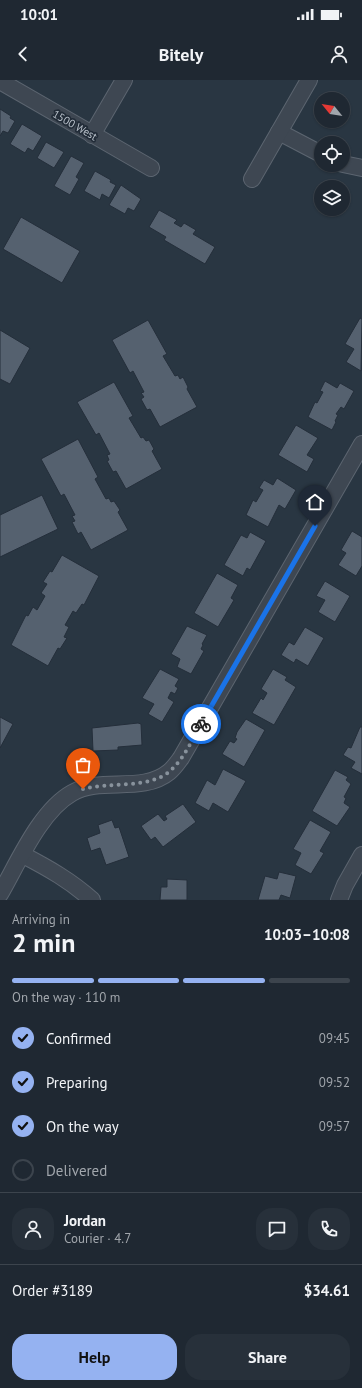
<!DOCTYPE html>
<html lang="en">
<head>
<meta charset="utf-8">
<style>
  body { margin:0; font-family:"PT Sans",sans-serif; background:#27303a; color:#f1f3f6; height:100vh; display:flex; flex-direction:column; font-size:15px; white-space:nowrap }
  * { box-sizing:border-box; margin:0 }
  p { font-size:13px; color:#a1a6ac }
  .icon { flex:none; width:22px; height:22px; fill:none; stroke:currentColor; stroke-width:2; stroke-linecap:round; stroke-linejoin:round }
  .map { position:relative; height:820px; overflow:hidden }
  .drawer { display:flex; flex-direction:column; background:#1f2832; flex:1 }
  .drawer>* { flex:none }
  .needle { width:26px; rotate:300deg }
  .controls { position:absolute; left:314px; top:12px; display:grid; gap:8px }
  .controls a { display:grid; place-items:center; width:36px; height:36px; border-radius:50%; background:#1f2832; box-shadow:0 1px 3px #0004,0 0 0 1px #3c444d; font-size:20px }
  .pin { position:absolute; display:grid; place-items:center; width:34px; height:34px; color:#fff; margin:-41px -17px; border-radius:50% 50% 50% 0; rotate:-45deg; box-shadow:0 0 4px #0007 }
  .pin .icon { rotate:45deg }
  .courier { position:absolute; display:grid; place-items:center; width:40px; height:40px; margin:-20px; border:3px solid #1a73e8; border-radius:50%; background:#fff; color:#222; box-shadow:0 1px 5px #0007 }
  .summary em { font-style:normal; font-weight:700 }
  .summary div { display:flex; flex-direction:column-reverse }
  .summary { display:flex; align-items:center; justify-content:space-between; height:68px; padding:0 12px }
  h1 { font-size:26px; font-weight:700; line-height:30px }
  .bar { display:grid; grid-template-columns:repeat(4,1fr); gap:6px 4px; align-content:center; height:48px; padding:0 12px }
  .bar i { height:5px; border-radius:3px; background:#3c444d }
  .bar .active { background:#95b2f1 }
  .bar p { grid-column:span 4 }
  .line { display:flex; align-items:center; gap:10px; padding:0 12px; border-top:1px solid #3c444d }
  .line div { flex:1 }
  .round { display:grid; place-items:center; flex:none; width:42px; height:42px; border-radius:16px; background:#27303a }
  ol { padding:0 12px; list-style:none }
  li { display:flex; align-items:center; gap:12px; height:44px }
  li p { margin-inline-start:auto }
  li .icon { padding:4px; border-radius:50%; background:#95b2f1; color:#111; stroke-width:4 }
  li:last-child { color:#a1a6ac }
  li i { width:22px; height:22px; border:2px solid #3c444d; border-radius:50% }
  .action { display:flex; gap:8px; margin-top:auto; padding:8px 12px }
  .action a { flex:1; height:46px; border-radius:16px; background:#95b2f1; color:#111; font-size:16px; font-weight:700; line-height:46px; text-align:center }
  .action a+a { background:#27303a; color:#f1f3f6 }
  .status { display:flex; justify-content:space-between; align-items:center; height:28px; padding:0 20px; background:#1f2832; direction:ltr }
  .status svg { height:11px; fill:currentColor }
  header { display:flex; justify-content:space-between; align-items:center; height:52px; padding:0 12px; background:#1f2832; font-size:18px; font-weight:700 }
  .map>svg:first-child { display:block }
  .building { fill:#55616f; stroke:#242e3a }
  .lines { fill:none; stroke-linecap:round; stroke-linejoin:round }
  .street-casing { stroke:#5c6570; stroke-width:18 }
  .street { stroke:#3e4752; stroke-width:16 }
  .done { stroke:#88929c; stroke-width:4; stroke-dasharray:0 7.2 }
  .route { stroke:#1a73e8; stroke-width:5 }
  .labels { text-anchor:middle; stroke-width:3.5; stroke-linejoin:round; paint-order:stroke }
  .street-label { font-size:11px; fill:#bbc3cc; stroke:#222c38 }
</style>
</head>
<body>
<div class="status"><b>10:01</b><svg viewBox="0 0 49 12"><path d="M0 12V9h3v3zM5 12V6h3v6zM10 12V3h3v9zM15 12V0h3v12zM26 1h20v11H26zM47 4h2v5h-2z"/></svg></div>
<header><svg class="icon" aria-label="back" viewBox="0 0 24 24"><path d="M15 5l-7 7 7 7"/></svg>Bitely<svg class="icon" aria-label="person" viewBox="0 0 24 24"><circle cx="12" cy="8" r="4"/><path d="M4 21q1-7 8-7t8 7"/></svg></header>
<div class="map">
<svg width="362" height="820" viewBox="0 0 362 820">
  <rect width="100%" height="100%" fill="#293642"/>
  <g class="building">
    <path d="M0 29 11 36 10 38 15 41 8 53 3 51 0 56Z"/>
    <path d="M22 44 42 56 33 71 28 68 25 73 10 64Z"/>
    <path d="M46 62 64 72 54 88 37 78Z"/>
    <path d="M71 76 84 83 76 97 79 99 70 115 54 106Z"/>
    <path d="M95 91 111 100 110 102 116 105 109 118 102 114 100 120 84 111Z"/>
    <path d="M121 105 141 119 134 131 128 128 125 134 109 125Z"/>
    <path d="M159 130 177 140 174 143 181 147 184 143 196 150 193 154 215 167 205 184 164 160 166 157 149 147Z"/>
    <path d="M21 137 80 171 62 203 3 169Z"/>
    <path d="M360 238 362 239 361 291 346 282 354 269 345 264Z"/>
    <path d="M148 240 167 274 163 276 175 296 178 295 180 299 183 297 188 307 187 309 197 327 160 347 150 329 147 330 141 319 144 317 141 313 144 312 133 291 130 293 112 260Z"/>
    <path d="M0 250 30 268 10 304 0 299Z"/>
    <path d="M325 301 337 308 340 303 354 311 344 329 341 327 336 334 338 335 335 341 336 342 332 350 308 337 315 322 317 323 323 312 320 311Z"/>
    <path d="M114 302 133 336 129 338 141 358 143 357 146 361 149 360 154 369 152 371 162 389 126 409 116 391 113 392 107 381 109 380 107 375 110 374 99 353 96 355 77 322Z"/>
    <path d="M296 345 318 358 307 375 314 379 307 392 278 375Z"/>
    <path d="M78 359 98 397 95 399 106 419 109 418 111 422 114 421 120 430 118 432 128 450 91 470 81 452 78 454 72 442 75 441 72 436 75 435 64 414 61 416 41 379Z"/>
    <path d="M277 398 296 410 285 429 279 425 268 447 246 435 253 420 256 422 263 410 259 408 264 400 273 405Z"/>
    <path d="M42 415 58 449 0 477V435Z"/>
    <path d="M352 451 362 457V486L356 496 338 485 346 473 341 470Z"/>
    <path d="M250 452 266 461 250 490 247 488 243 496 224 485 241 455 247 458Z"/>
    <path d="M62 475 99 496 84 525 82 524 76 533 73 531 65 545 69 547 64 557 67 558 60 569 58 568 48 586 11 565 26 535 28 536 33 527 37 530 45 516 41 513 47 504 43 502 50 491 52 492Z"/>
    <path d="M217 493 238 505 231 518 234 520 218 547 194 533Z"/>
    <path d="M325 501 350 516 335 542 318 532 325 520 316 516Z"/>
    <path d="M187 546 207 555 202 564 203 565 201 569 204 571 191 594 177 587 180 579 171 574Z"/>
    <path d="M305 547 324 558 308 586 296 579 294 583 281 575 289 562 294 565Z"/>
    <path d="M160 589 179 599 175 606 178 608 175 614 171 612 168 618 174 622 162 642 148 634 154 624 142 618Z"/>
    <path d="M273 589 287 597 285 600 296 607 274 645 252 633 261 618 263 620 267 613 261 609Z"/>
    <path d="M0 637 13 644 0 668Z"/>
    <path d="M246 639 265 650 244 687 222 674 230 661 234 663 237 659 235 658 237 652Z"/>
    <path d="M138 643 141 644 142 665 118 667V670L93 671 92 648Z"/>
    <path d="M360 647H362V694L351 688 355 682 343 675 348 667 351 668Z"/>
    <path d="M223 689 246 701 228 732 213 723 209 731 195 723 207 700 215 705Z"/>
    <path d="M335 690 348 697 346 700 351 704 344 717 346 718 344 723 350 727 337 746 312 731Z"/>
    <path d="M183 724 196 742 163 767 155 757 151 760 141 746 158 734 164 741 167 739 165 736Z"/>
    <path d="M112 740 115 748 119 747 129 777 106 785 100 768 91 771 87 758 100 753 98 745Z"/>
    <path d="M310 740 331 752 320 771 324 773 311 794 295 785 301 773 293 769Z"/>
    <path d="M279 792 296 796 290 818 281 815 279 820H258L265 796 277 799Z"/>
    <path d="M167 799 187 800V820H160L161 807H167Z"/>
  </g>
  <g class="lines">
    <defs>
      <g id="street">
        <path d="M0 1 151 88"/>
        <path d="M279 52 321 74"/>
        <path d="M92 55 124 0"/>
        <path d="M343 84 362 88"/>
        <path d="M252 99 309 0"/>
        <path d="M23 775C48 788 71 801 92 820"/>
        <path d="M0 814C18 783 40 731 72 713 101 696 142 714 169 692 174 688 178 682 181 678L362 364"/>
        <path d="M339 820 345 805 362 775"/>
      </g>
    </defs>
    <use href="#street" class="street-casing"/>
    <use href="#street" class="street"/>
  </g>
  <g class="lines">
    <path class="done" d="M83 709C108 702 150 709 170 691 184 679 192 660 201 644"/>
    <path class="route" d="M201 644 315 446"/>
  </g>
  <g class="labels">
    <g class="street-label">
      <text transform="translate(75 45) rotate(30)" y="4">1500 West</text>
    </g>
  </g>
</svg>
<div class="controls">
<a><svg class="needle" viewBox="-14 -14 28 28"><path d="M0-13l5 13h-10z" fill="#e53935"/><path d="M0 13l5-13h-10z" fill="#a1a6ac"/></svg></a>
<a><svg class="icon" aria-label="locate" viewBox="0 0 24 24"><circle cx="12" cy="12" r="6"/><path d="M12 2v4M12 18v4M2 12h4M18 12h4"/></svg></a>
<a><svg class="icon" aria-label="layers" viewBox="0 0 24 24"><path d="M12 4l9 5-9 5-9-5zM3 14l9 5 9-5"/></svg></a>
</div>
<div class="pin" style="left:83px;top:709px;background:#ea580c"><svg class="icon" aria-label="bag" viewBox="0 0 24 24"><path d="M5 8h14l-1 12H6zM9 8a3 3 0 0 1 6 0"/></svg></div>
<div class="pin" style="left:315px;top:446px;background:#1f2937"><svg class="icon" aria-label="home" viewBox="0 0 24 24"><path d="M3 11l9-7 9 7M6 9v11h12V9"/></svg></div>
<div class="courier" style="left:201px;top:644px"><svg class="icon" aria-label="bike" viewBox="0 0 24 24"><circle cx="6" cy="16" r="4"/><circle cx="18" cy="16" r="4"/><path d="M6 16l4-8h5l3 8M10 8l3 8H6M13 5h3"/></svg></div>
</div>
<section class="drawer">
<div class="summary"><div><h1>2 min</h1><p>Arriving in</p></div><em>10:03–10:08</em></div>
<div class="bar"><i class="active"></i><i class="active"></i><i class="active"></i><i></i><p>On the way · 110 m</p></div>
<ol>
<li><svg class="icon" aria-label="check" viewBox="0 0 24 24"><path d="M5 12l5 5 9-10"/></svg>Confirmed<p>09:45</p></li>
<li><svg class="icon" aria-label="check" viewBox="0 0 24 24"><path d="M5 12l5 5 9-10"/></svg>Preparing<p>09:52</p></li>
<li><svg class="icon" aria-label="check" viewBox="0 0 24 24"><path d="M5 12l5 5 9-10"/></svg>On the way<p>09:57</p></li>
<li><i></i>Delivered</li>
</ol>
<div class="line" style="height:72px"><a class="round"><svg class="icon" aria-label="person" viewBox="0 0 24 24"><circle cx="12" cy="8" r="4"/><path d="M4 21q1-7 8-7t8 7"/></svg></a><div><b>Jordan</b><p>Courier · 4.7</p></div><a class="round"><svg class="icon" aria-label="chat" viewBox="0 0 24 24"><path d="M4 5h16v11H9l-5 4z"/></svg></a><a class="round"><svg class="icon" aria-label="phone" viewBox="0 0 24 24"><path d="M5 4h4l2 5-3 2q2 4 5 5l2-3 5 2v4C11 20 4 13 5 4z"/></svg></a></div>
<div class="line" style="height:52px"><div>Order #3189</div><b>$34.61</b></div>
<div class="action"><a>Help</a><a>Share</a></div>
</section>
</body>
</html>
